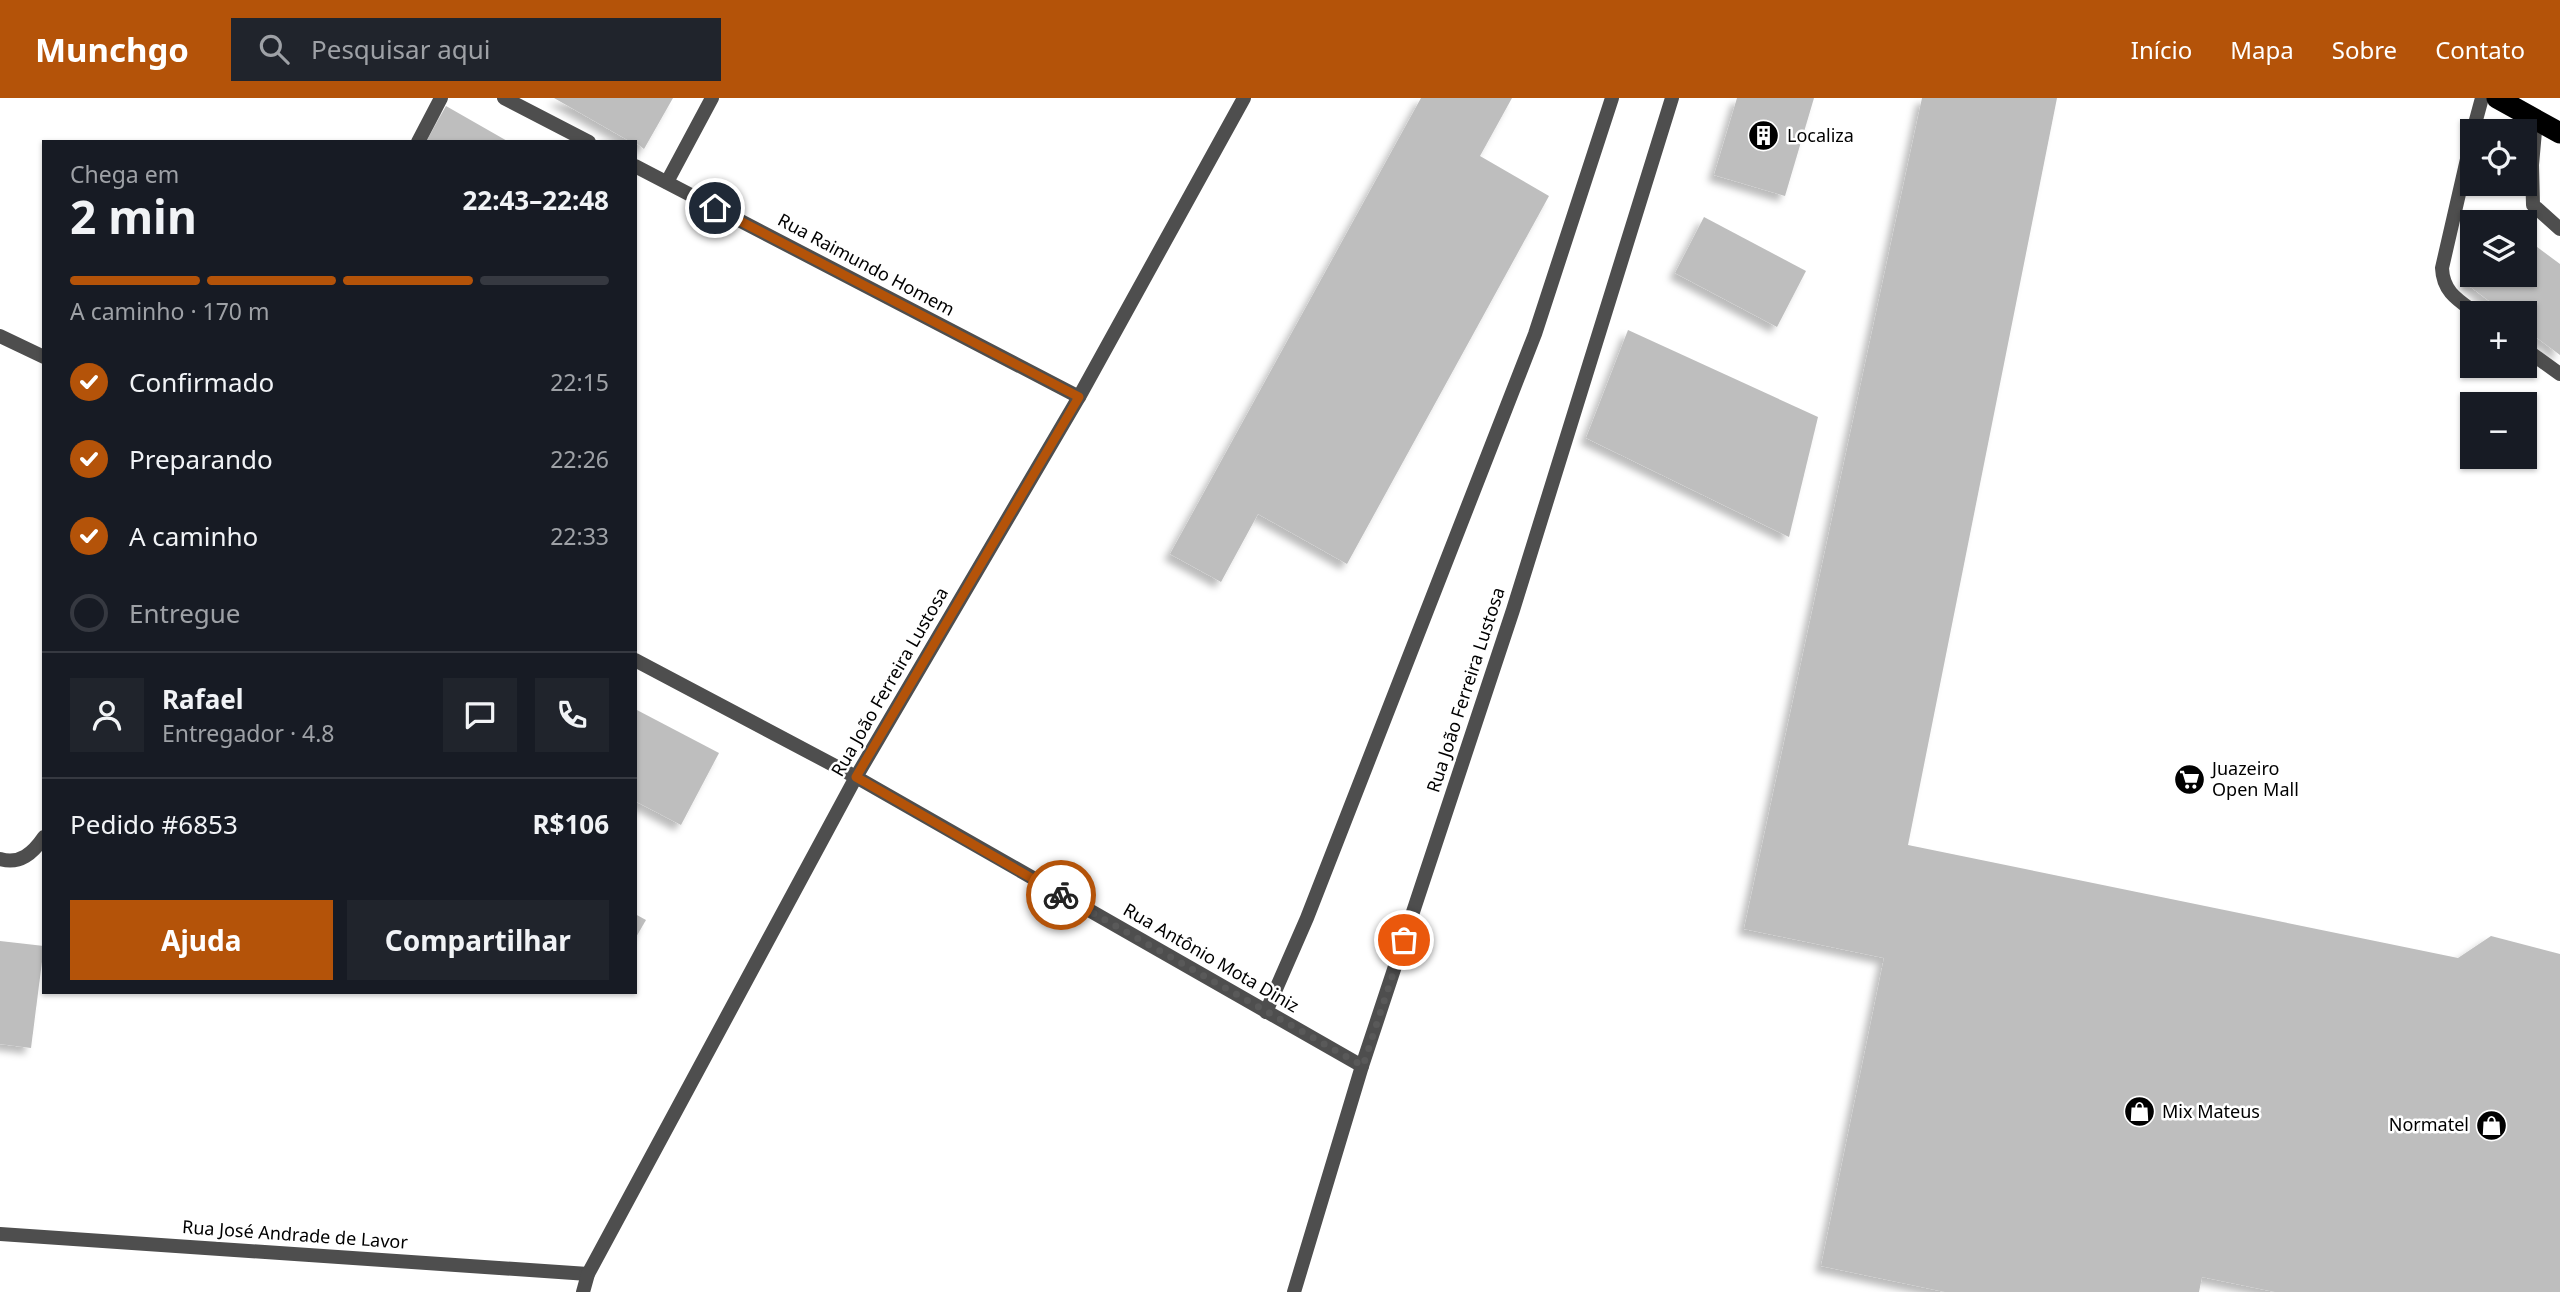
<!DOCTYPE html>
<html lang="pt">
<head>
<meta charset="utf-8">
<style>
  body { margin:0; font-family:"Noto Sans",sans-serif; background:#20242c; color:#f1f3f6; height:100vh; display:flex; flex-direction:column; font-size:26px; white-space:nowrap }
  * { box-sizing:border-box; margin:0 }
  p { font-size:23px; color:#9ea1a6 }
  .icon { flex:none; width:38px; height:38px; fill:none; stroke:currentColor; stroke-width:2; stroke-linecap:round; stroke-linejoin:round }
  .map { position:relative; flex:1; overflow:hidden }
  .panel { position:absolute; left:42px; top:42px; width:595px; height:854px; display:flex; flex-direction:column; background:#171b24; border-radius:0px; box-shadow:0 2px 5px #0004 }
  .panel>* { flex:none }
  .controls { position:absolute; left:2460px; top:21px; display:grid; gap:14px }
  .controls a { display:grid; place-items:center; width:77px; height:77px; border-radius:0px; background:#171b24; box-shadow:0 2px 5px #0004; font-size:35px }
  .pin { position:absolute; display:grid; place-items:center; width:60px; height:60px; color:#fff; margin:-30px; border:4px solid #fff; border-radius:50%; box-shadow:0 2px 7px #0007 }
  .courier { position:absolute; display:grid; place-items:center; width:70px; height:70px; margin:-35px; border:5px solid #b45309; border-radius:50%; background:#fff; color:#222; box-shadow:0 2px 9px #0007 }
  .headline em { font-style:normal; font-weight:700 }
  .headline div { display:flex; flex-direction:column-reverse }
  .headline { display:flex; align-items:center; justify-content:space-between; height:119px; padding:0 28px }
  h1 { font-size:46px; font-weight:700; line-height:52px }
  .bar { display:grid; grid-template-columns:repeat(4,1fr); gap:10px 7px; align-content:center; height:84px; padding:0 28px }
  .bar i { height:9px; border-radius:5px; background:#363941 }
  .bar .on { background:#b45309 }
  .bar p { grid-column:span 4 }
  .line { display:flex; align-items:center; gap:18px; padding:0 28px; border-top:2px solid #363941 }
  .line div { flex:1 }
  .round { display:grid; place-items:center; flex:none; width:74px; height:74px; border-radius:0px; background:#20242c }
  ol { padding:0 28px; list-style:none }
  li { display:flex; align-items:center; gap:21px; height:77px }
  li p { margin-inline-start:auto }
  li .icon { padding:7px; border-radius:50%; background:#b45309; color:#fff; stroke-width:4 }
  li:last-child { color:#9ea1a6 }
  li i { width:38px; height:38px; border:4px solid #363941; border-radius:50% }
  .primary-button { display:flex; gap:14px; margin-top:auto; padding:14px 28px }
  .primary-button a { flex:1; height:80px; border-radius:0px; background:#b45309; color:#fff; font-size:28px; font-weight:700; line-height:80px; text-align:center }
  .primary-button a+a { background:#20242c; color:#f1f3f6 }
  header { display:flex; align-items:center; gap:42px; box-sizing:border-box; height:98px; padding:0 35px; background:#b45309; color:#fff }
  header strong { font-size:33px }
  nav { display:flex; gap:38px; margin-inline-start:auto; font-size:24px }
  .search { width:490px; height:63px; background:#20242c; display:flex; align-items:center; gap:18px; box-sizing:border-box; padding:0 24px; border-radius:0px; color:#9ea1a6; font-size:26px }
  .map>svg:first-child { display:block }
  .building { fill:#bebebe; filter:url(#shadow) }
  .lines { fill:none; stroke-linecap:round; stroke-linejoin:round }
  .lane { stroke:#4e4e4e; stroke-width:14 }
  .street { stroke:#4e4e4e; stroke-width:14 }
  .highway { stroke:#000; stroke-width:21 }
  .done { stroke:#595959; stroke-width:7; stroke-dasharray:0 12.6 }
  .route { stroke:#b45309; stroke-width:9 }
  .labels { text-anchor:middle; stroke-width:5; stroke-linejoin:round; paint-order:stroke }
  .poi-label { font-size:18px; fill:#000; stroke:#fff; text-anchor:start }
  .street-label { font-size:18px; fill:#000; stroke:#fff }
</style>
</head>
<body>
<header>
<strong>Munchgo</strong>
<div class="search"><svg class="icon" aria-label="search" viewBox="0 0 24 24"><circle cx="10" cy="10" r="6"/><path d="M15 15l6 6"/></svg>Pesquisar aqui</div>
<nav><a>Início</a><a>Mapa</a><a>Sobre</a><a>Contato</a></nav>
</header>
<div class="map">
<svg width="2560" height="1194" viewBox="0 0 2560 1194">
  <defs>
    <filter id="shadow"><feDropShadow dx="-6" dy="6" stdDeviation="3.5" flood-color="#0004"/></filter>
  </defs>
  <rect width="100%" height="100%" fill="#fff"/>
  <g class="building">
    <path d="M554 0H673L644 51 635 44H631Z"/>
    <path d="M1421 0H1512L1480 58 1549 98 1347 466 1258 416 1221 484 1170 456Z"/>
    <path d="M1737 0H1814L1785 98 1714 77Z"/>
    <path d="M1922 0H2057L1908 747 2458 860 2491 838 2560 856V1194H2275L2202 1179 2199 1194H1945L1821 1168 1884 860 1744 831Z"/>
    <path d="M446 8 509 44H426Z"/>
    <path d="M1704 119 1806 173 1777 229 1675 175Z"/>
    <path d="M2525 140 2560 166V257L2525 231V215H2505L2464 184 2473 174V177H2525Z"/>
    <path d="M1628 232 1818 319 1789 439 1586 340Z"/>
    <path d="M635 611 719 655 681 727 635 703Z"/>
    <path d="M635 816 646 822 635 841Z"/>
    <path d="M0 843 44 848 31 950 0 946Z"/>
  </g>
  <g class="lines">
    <g class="lane">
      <path d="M2536 22 2532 67 2533 107 2560 131"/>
      <path d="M2473 33 2482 0"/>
      <path d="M2473 35 2442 170C2443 194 2458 202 2476 215"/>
      <path d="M667 84 712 0"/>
      <path d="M2525 251 2560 276"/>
      <path d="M1266 914 1307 820 1535 236 1612 0"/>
    </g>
    <g class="street">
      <path d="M504 0 589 44"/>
      <path d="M418 44 441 0"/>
      <path d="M635 68 1079 299"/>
      <path d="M0 238 44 259"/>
      <path d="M635 562 856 679 1362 968"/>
      <path d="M0 761C20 767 33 755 44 739"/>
      <path d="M0 1136 588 1176"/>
      <path d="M583 1194 588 1176 856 679 1079 299 1244 0"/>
      <path d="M1294 1194 1362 968 1513 512 1672 0"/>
    </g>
    <path class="highway" d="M2497 0 2560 35"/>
  </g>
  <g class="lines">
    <path class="done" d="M1061 797 1363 968 1404 842"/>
    <path class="route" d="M715 110 1079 299 856 679 1061 797"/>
  </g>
  <defs>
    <symbol id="building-disc" viewBox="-11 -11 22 22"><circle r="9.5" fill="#000" stroke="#fff"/><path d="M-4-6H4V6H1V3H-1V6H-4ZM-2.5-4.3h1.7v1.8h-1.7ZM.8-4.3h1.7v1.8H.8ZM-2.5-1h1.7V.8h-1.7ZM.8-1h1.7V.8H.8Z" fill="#fff"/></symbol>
    <symbol id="supermarket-disc" viewBox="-11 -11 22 22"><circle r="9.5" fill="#000" stroke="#fff"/><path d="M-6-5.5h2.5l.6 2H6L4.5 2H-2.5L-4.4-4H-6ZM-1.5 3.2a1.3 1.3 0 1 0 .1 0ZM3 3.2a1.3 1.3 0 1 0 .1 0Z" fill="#fff"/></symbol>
    <symbol id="shop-disc" viewBox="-11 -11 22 22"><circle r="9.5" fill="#000" stroke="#fff"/><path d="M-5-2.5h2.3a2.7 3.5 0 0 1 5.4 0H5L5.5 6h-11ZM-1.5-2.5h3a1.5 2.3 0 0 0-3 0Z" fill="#fff"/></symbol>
  </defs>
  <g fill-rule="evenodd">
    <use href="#building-disc" x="1746" y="20" width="35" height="35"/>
    <use href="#supermarket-disc" x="2172" y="664" width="35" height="35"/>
    <use href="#shop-disc" x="2122" y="996" width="35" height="35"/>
    <use href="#shop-disc" x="2474" y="1010" width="35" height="35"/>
  </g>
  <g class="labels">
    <g class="poi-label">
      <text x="1787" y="44">Localiza</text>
      <text x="2212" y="677">Juazeiro<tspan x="2212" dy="21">Open Mall</tspan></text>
      <text x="2162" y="1020">Mix Mateus</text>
      <text x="2469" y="1033" text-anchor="end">Normatel</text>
    </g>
    <g class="street-label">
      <text transform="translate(866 167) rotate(28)" y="6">Rua Raimundo Homem</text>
      <text transform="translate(890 584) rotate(-60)" y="6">Rua João Ferreira Lustosa</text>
      <text transform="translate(1466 592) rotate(-72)" y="6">Rua João Ferreira Lustosa</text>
      <text transform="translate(1211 860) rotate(30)" y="6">Rua Antônio Mota Diniz</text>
      <text transform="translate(295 1137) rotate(4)" y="6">Rua José Andrade de Lavor</text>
    </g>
  </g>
</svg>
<div class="controls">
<a><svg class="icon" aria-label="locate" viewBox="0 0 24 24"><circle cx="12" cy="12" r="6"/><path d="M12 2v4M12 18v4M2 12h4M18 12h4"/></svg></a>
<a><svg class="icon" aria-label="layers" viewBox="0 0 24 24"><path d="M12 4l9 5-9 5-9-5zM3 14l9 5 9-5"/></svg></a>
<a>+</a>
<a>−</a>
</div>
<div class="pin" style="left:1404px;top:842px;background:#ea580c"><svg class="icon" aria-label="bag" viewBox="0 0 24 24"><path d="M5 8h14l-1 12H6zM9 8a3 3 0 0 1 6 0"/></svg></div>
<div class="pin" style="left:715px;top:110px;background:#1f2937"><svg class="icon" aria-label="home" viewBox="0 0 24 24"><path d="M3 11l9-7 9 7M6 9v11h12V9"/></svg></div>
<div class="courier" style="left:1061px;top:797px"><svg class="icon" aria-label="bike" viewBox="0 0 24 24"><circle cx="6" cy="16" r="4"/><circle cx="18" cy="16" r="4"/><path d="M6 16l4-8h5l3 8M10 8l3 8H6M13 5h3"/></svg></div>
<section class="panel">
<div class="headline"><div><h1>2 min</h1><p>Chega em</p></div><em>22:43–22:48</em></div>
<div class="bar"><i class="on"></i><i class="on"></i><i class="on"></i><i></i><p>A caminho · 170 m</p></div>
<ol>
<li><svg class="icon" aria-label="check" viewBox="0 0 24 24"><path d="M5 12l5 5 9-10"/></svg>Confirmado<p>22:15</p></li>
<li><svg class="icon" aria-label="check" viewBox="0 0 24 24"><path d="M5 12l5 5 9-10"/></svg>Preparando<p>22:26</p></li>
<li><svg class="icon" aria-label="check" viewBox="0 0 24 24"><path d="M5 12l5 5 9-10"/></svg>A caminho<p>22:33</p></li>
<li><i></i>Entregue</li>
</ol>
<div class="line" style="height:126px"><a class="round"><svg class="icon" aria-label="person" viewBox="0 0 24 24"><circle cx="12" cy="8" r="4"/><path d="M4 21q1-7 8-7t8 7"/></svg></a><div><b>Rafael</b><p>Entregador · 4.8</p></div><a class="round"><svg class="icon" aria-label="chat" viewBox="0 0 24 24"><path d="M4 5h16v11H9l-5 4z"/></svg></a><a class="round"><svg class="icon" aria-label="phone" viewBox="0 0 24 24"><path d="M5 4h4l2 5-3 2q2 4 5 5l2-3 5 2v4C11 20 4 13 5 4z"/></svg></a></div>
<div class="line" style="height:91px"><div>Pedido #6853</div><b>R$106</b></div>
<div class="primary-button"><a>Ajuda</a><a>Compartilhar</a></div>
</section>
</div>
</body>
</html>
